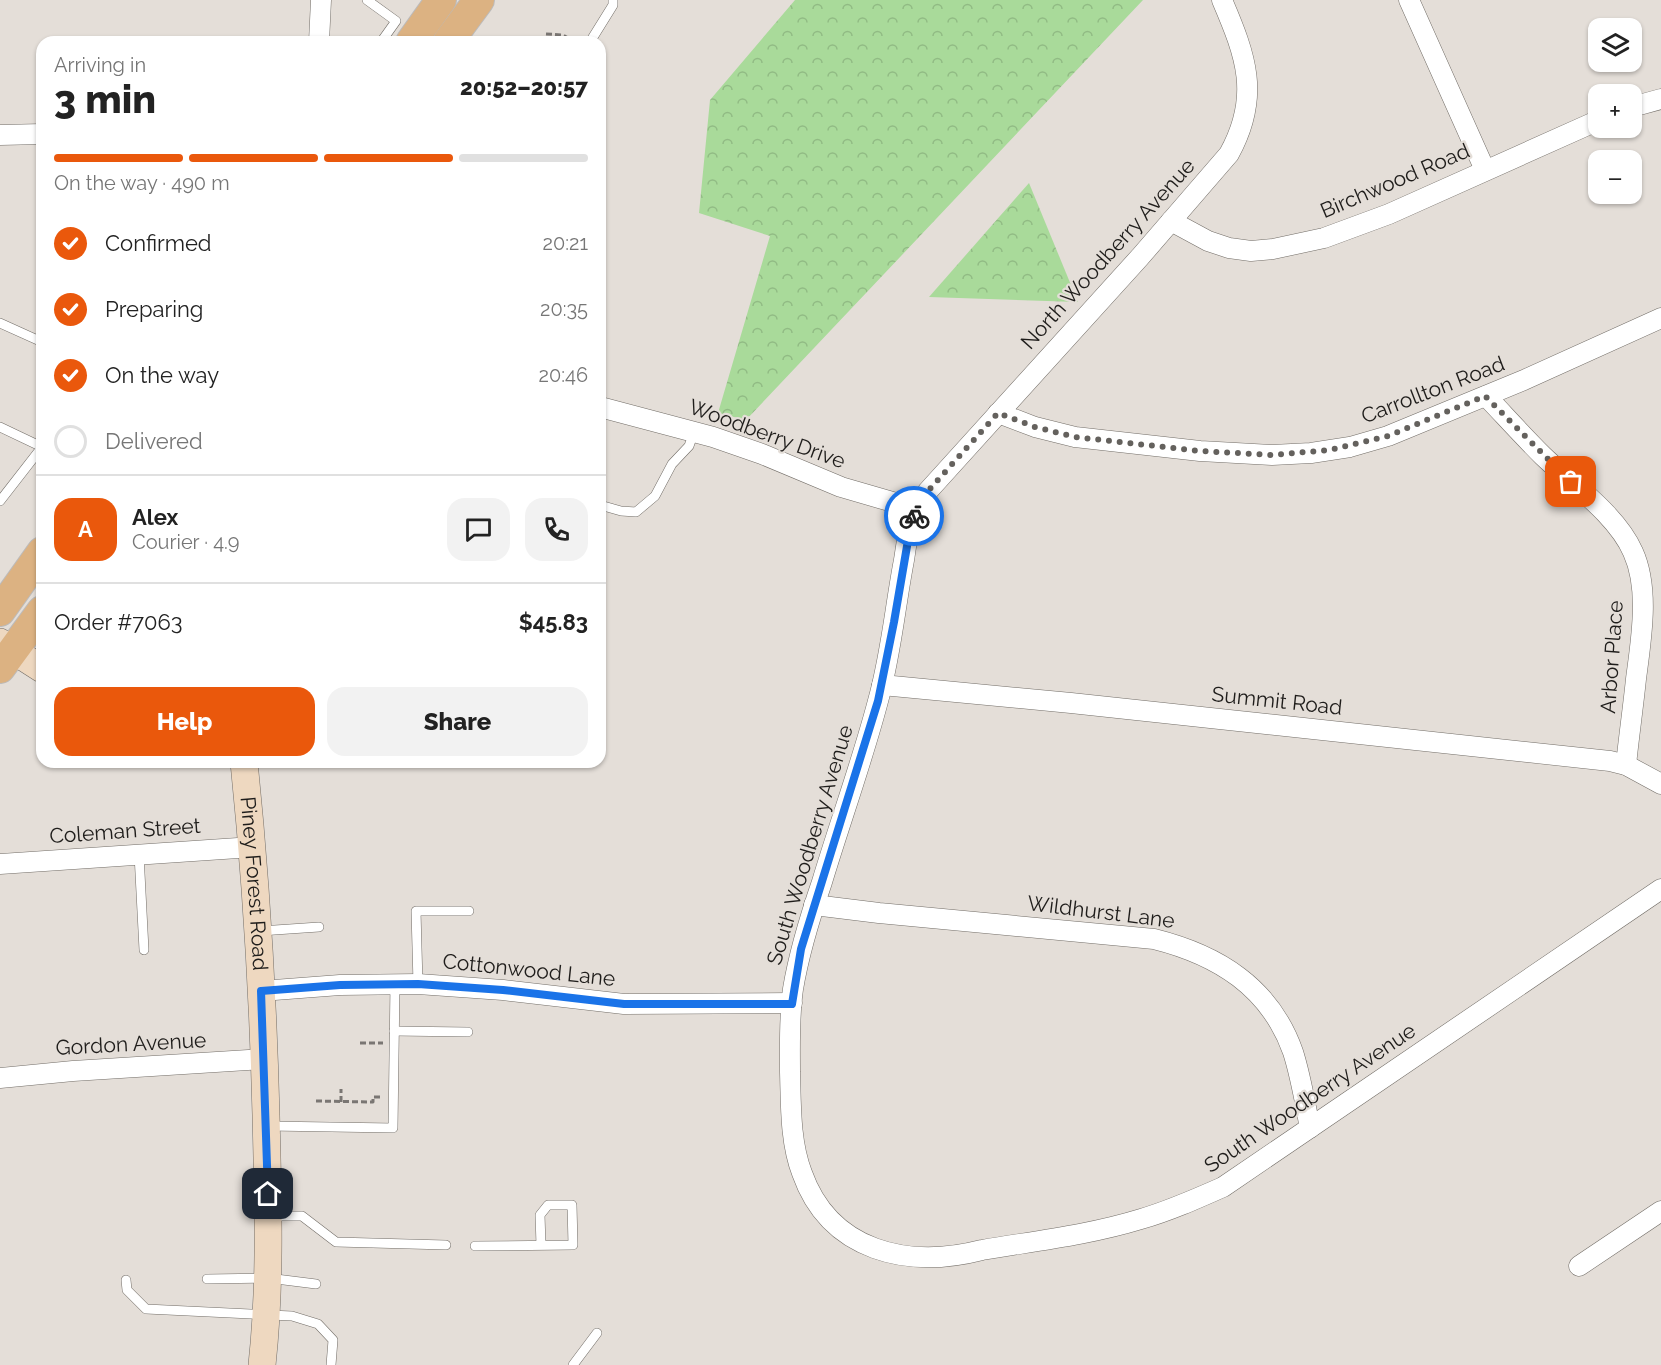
<!DOCTYPE html>
<html lang="en">
<head>
<meta charset="utf-8">
<style>
  body { margin:0; font-family:Raleway,sans-serif; background:#f2f2f2; color:#222; height:100vh; display:flex; flex-direction:column; font-size:22px; white-space:nowrap }
  * { box-sizing:border-box; margin:0 }
  p { font-size:20px; color:#767676 }
  .icon { flex:none; width:33px; height:33px; fill:none; stroke:currentColor; stroke-width:2; stroke-linecap:round; stroke-linejoin:round }
  .map { position:relative; flex:1; overflow:hidden }
  .details { position:absolute; left:36px; top:36px; width:570px; height:732px; display:flex; flex-direction:column; background:#fff; border-radius:18px; box-shadow:0 2px 4px #0004 }
  .details>* { flex:none }
  .tools { position:absolute; left:1588px; top:18px; display:grid; gap:12px }
  .tools a { display:grid; place-items:center; width:54px; height:54px; border-radius:12px; background:#fff; box-shadow:0 2px 4px #0004; font-size:30px }
  .pin { position:absolute; display:grid; place-items:center; width:51px; height:51px; color:#fff; margin:-26px; border-radius:12px; box-shadow:0 3px 9px #0006 }
  .courier { position:absolute; display:grid; place-items:center; width:60px; height:60px; margin:-30px; border:4px solid #1a73e8; border-radius:50%; background:#fff; color:#222; box-shadow:0 2px 8px #0007 }
  .headline em { font-style:normal; font-weight:800 }
  .headline div { display:flex; flex-direction:column-reverse }
  .headline { display:flex; align-items:center; justify-content:space-between; height:102px; padding:0 18px }
  h1 { font-size:39px; font-weight:800; line-height:45px }
  .bar { display:grid; grid-template-columns:repeat(4,1fr); gap:9px 6px; align-content:center; height:72px; padding:0 18px }
  .bar i { height:8px; border-radius:4px; background:#e0e0e0 }
  .bar .on { background:#ea580c }
  .bar p { grid-column:span 4 }
  .line { display:flex; align-items:center; gap:15px; padding:0 18px; border-top:2px solid #e0e0e0 }
  .line div { flex:1 }
  .round { display:grid; place-items:center; flex:none; width:63px; height:63px; border-radius:18px; background:#f2f2f2 }
  ol { padding:0 18px; list-style:none }
  li { display:flex; align-items:center; gap:18px; height:66px }
  li p { margin-inline-start:auto }
  li .icon { padding:6px; border-radius:50%; background:#ea580c; color:#fff; stroke-width:4 }
  li:last-child { color:#767676 }
  li i { width:33px; height:33px; border:3px solid #e0e0e0; border-radius:50% }
  .cta { display:flex; gap:12px; margin-top:auto; padding:12px 18px }
  .cta a { flex:1; height:69px; border-radius:18px; background:#ea580c; color:#fff; font-size:24px; font-weight:800; line-height:69px; text-align:center }
  .cta a+a { background:#f2f2f2; color:#222 }
  .map>svg:first-child { display:block }
  .forest { fill:url(#forest-crowns) }
  .lines { fill:none; stroke-linecap:round; stroke-linejoin:round }
  .service-casing { stroke:#726d67; stroke-width:10 }
  .minor-casing { stroke:#726d67; stroke-width:21 }
  .secondary-casing { stroke:#726d67; stroke-width:28 }
  .primary-casing { stroke:#bcbbbb; stroke-width:32 }
  .path { stroke:#7a7673; stroke-width:3; stroke-dasharray:6 3; stroke-linecap:butt }
  .service { stroke:#fff; stroke-width:9 }
  .minor { stroke:#fff; stroke-width:20 }
  .secondary { stroke:#eed8c0; stroke-width:27 }
  .primary { stroke:#dcb282; stroke-width:30 }
  .done { stroke:#64615d; stroke-width:6; stroke-dasharray:0 10.8 }
  .route { stroke:#1a73e8; stroke-width:8 }
  .labels { text-anchor:middle; stroke-width:4.5; stroke-linejoin:round; paint-order:stroke }
  .street-label { font-size:21px; fill:#1f1d1b; stroke:#e4ded8 }
</style>
</head>
<body>
<div class="map">
<svg width="1661" height="1365" viewBox="0 0 1661 1365">
  <defs>
    <pattern id="forest-crowns" width="20" height="18" patternUnits="userSpaceOnUse" patternTransform="scale(1.5)"><rect width="20" height="18" fill="#a9da9a"/><path d="M2 6a3 3 0 1 1 6 0M12 15a3 3 0 1 1 6 0" fill="none" stroke="#91bb84"/></pattern>
  </defs>
  <rect width="100%" height="100%" fill="#e4ded8"/>
  <g class="forest">
    <path d="M795 0H1143L746 420 718 413 770 236 699 213 710 100Z"/>
    <path d="M1029 183 1078 302 929 297Z"/>
  </g>
  <g class="lines">
    <defs>
      <g id="service">
        <path d="M367 0 396 21 381 42"/>
        <path d="M590 42 613 5V0"/>
        <path d="M0 323 42 342"/>
        <path d="M0 427 42 447"/>
        <path d="M0 501 42 447"/>
        <path d="M600 505 621 511 636 512 655 496 672 464 689 446 694 432"/>
        <path d="M139 854 144 950"/>
        <path d="M260 931 319 927"/>
        <path d="M418 984 416 911H469"/>
        <path d="M394 1031 468 1032"/>
        <path d="M269 1126 393 1128 395 984"/>
        <path d="M271 1216H302L336 1242 446 1245"/>
        <path d="M475 1246 573 1245 572 1205H548L540 1215 541 1245"/>
        <path d="M207 1279 268 1278 316 1284"/>
        <path d="M126 1280 127 1290 146 1309 292 1316 318 1324 333 1340 331 1365"/>
        <path d="M573 1365 597 1333"/>
      </g>
      <g id="minor">
        <path d="M1222 0C1246 56 1261 96 1229 154L1140 257 928 491C922 501 914 512 911 524 907 535 906 548 904 560 895 607 891 655 878 701 862 762 840 822 822 882 810 917 799 953 793 989 789 1016 790 1045 790 1072 791 1105 790 1142 802 1173 830 1252 908 1269 982 1250 1035 1241 1089 1235 1141 1219 1169 1211 1196 1199 1223 1187L1661 889"/>
        <path d="M1409 0 1485 170"/>
        <path d="M319 42 321 0"/>
        <path d="M1632 107 1661 99"/>
        <path d="M0 135 42 134"/>
        <path d="M1171 221 1208 241 1229 248 1251 251 1273 249 1324 238 1389 214 1599 120"/>
        <path d="M1486 396C1505 416 1523 436 1543 456 1572 484 1617 515 1633 552 1650 589 1641 640 1636 679 1633 708 1629 736 1626 765"/>
        <path d="M600 407 713 437 762 454 841 487 917 509"/>
        <path d="M998 413 1035 427 1075 437 1200 451 1272 455 1311 453 1350 447 1388 436 1524 380 1661 318"/>
        <path d="M882 685 1071 703 1610 761 1626 765 1661 784"/>
        <path d="M0 864 253 847"/>
        <path d="M814 905 879 913 1154 939C1218 955 1270 987 1293 1052 1301 1077 1305 1103 1310 1128"/>
        <path d="M261 991 340 985 418 984 503 990 624 1004 792 1003"/>
        <path d="M0 1078 73 1071 265 1059"/>
        <path d="M1579 1266 1661 1211"/>
      </g>
      <g id="secondary">
        <path d="M0 642 42 669"/>
        <path id="s1" d="M244 762C256 879 263 997 266 1115 268 1199 271 1282 262 1365"/>
      </g>
      <g id="primary">
        <path d="M411 42 441 0"/>
        <path d="M448 42 479 0"/>
        <path d="M0 611 42 552"/>
        <path d="M0 668 42 611"/>
      </g>
    </defs>
    <use href="#service" class="service-casing"/>
    <use href="#minor" class="minor-casing"/>
    <use href="#secondary" class="secondary-casing"/>
    <use href="#primary" class="primary-casing"/>
    <g class="path">
      <path d="M546 34 563 35 575 42"/>
      <path d="M360 1043H383"/>
      <path d="M316 1101 373 1102V1097H382"/>
      <path d="M341 1102V1089"/>
    </g>
    <use href="#service" class="service"/>
    <use href="#minor" class="minor"/>
    <use href="#secondary" class="secondary"/>
    <use href="#primary" class="primary"/>
  </g>
  <g class="lines">
    <path class="done" d="M914 516 928 491 998 413 1035 427 1075 437 1200 451 1272 455 1330 450 1388 436 1485 396 1571 482"/>
    <path class="route" d="M268 1194 261 991 340 985 418 984 503 990 624 1004H792L801 949 878 701 894 622 911 523 914 516"/>
  </g>
  <g class="labels">
    <g class="street-label">
      <text transform="translate(1395 181) rotate(-23)" y="7">Birchwood Road</text>
      <text transform="translate(1108 254) rotate(-48)" y="7">North Woodberry Avenue</text>
      <text transform="translate(1433 390) rotate(-21)" y="7">Carrollton Road</text>
      <text transform="translate(767 434) rotate(20)" y="7">Woodberry Drive</text>
      <text transform="translate(1612 657) rotate(-86)" y="7">Arbor Place</text>
      <text transform="translate(1277 701) rotate(6)" y="7">Summit Road</text>
      <text transform="translate(125 831) rotate(-4)" y="7">Coleman Street</text>
      <text transform="translate(810 845) rotate(-73)" y="7">South Woodberry Avenue</text>
      <text dy="7" stroke="none"><textPath href="#s1" startOffset="122">Piney Forest Road</textPath></text>
      <text transform="translate(1101 912) rotate(7)" y="7">Wildhurst Lane</text>
      <text transform="translate(529 970) rotate(6)" y="7">Cottonwood Lane</text>
      <text transform="translate(131 1044) rotate(-3)" y="7">Gordon Avenue</text>
      <text transform="translate(1310 1098) rotate(-34)" y="7">South Woodberry Avenue</text>
    </g>
  </g>
</svg>
<div class="tools">
<a><svg class="icon" aria-label="layers" viewBox="0 0 24 24"><path d="M12 4l9 5-9 5-9-5zM3 14l9 5 9-5"/></svg></a>
<a>+</a>
<a>−</a>
</div>
<div class="pin" style="left:1571px;top:482px;background:#ea580c"><svg class="icon" aria-label="bag" viewBox="0 0 24 24"><path d="M5 8h14l-1 12H6zM9 8a3 3 0 0 1 6 0"/></svg></div>
<div class="pin" style="left:268px;top:1194px;background:#1f2937"><svg class="icon" aria-label="home" viewBox="0 0 24 24"><path d="M3 11l9-7 9 7M6 9v11h12V9"/></svg></div>
<div class="courier" style="left:914px;top:516px"><svg class="icon" aria-label="bike" viewBox="0 0 24 24"><circle cx="6" cy="16" r="4"/><circle cx="18" cy="16" r="4"/><path d="M6 16l4-8h5l3 8M10 8l3 8H6M13 5h3"/></svg></div>
<section class="details">
<div class="headline"><div><h1>3 min</h1><p>Arriving in</p></div><em>20:52–20:57</em></div>
<div class="bar"><i class="on"></i><i class="on"></i><i class="on"></i><i></i><p>On the way · 490 m</p></div>
<ol>
<li><svg class="icon" aria-label="check" viewBox="0 0 24 24"><path d="M5 12l5 5 9-10"/></svg>Confirmed<p>20:21</p></li>
<li><svg class="icon" aria-label="check" viewBox="0 0 24 24"><path d="M5 12l5 5 9-10"/></svg>Preparing<p>20:35</p></li>
<li><svg class="icon" aria-label="check" viewBox="0 0 24 24"><path d="M5 12l5 5 9-10"/></svg>On the way<p>20:46</p></li>
<li><i></i>Delivered</li>
</ol>
<div class="line" style="height:108px"><b class="round" style="background:#ea580c;color:#fff">A</b><div><b>Alex</b><p>Courier · 4.9</p></div><a class="round"><svg class="icon" aria-label="chat" viewBox="0 0 24 24"><path d="M4 5h16v11H9l-5 4z"/></svg></a><a class="round"><svg class="icon" aria-label="phone" viewBox="0 0 24 24"><path d="M5 4h4l2 5-3 2q2 4 5 5l2-3 5 2v4C11 20 4 13 5 4z"/></svg></a></div>
<div class="line" style="height:78px"><div>Order #7063</div><b>$45.83</b></div>
<div class="cta"><a>Help</a><a>Share</a></div>
</section>
</div>
</body>
</html>
